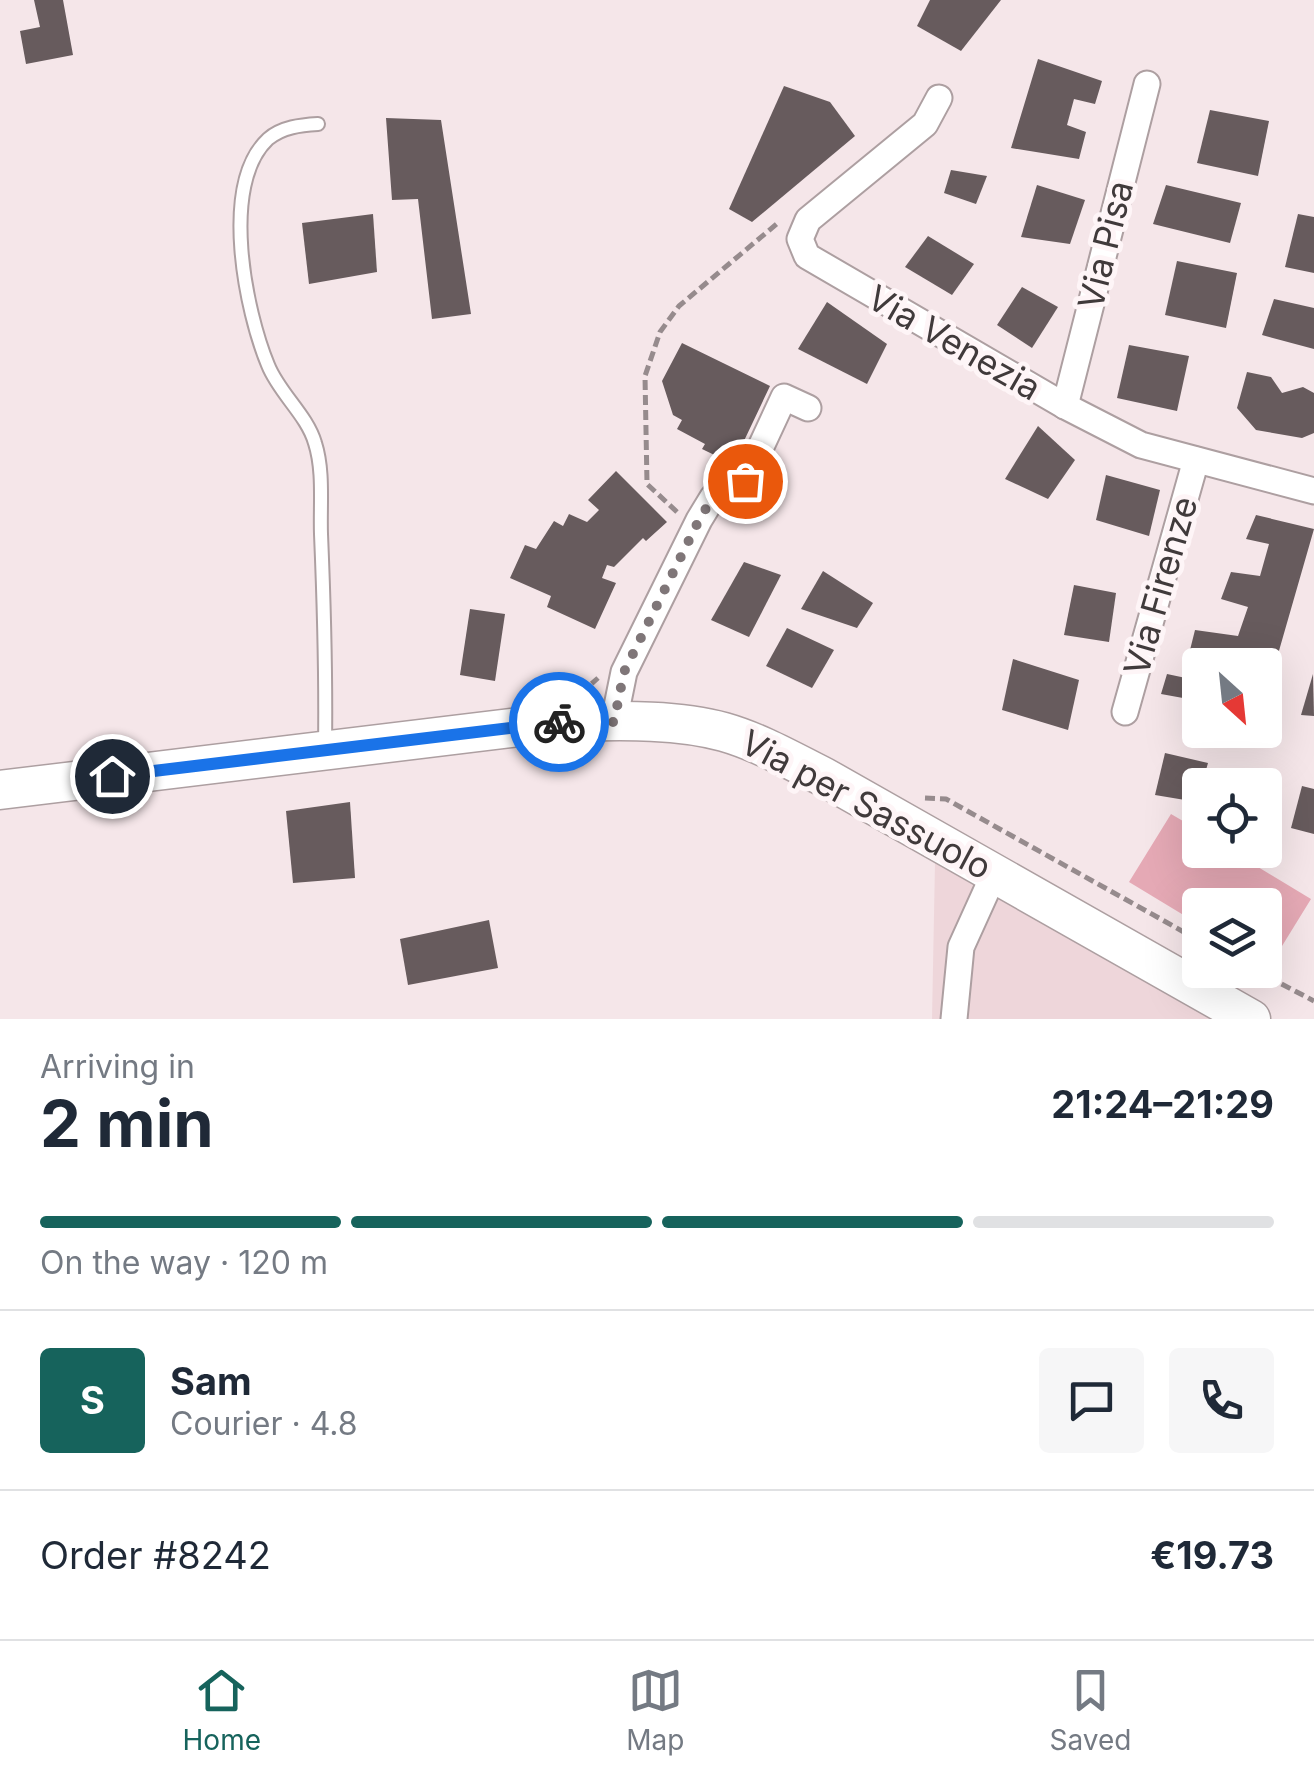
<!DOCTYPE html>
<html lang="en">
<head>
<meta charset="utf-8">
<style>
  body { margin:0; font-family:Inter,sans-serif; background:#f6f6f7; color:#1f2937; height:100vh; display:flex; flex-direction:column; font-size:38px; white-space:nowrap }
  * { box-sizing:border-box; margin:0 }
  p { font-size:32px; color:#747a83 }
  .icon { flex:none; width:55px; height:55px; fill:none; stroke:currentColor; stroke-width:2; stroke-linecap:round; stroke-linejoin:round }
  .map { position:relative; height:1019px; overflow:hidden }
  .side { display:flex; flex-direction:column; background:#fff; flex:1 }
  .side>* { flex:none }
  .needle { width:65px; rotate:153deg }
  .fabs { position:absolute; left:1182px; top:648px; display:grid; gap:20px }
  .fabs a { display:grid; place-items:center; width:100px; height:100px; border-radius:10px; background:#fff; box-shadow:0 10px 40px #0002; font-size:50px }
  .pin { position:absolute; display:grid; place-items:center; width:85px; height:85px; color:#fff; margin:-42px; border:5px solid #fff; border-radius:50%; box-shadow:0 2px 10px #0007 }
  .courier { position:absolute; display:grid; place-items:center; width:100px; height:100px; margin:-50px; border:8px solid #1a73e8; border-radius:50%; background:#fff; color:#222; box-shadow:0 2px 12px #0007 }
  .head em { font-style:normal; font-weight:700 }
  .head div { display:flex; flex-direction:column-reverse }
  .head { display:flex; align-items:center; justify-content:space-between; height:170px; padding:0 40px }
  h1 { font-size:65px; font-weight:700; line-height:75px }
  .bar { display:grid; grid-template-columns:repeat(4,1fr); gap:15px 10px; align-content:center; height:120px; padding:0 40px }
  .bar i { height:12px; border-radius:8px; background:#e0e1e3 }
  .bar .current { background:#16635c }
  .bar p { grid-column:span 4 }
  .line { display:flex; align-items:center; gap:25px; padding:0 40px; border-top:2px solid #e0e1e3 }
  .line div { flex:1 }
  .round { display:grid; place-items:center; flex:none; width:105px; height:105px; border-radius:10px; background:#f6f6f7 }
  .tabs { display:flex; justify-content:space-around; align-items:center; height:140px; border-top:2px solid #e0e1e3; background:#fff; font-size:28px; color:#747a83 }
  .tabs a { display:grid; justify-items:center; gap:5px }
  .tabs .current { color:#16635c }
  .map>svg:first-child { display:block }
  .built { fill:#eed6da }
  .green { fill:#e5a9b5 }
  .building { fill:#675b5d }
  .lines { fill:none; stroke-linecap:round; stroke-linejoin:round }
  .lane-casing { stroke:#ad9fa1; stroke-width:16 }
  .street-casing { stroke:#ad9fa1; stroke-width:29 }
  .secondary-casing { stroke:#ad9fa1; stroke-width:41 }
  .path { stroke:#968b8d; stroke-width:5; stroke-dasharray:10 5; stroke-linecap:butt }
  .lane { stroke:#fff; stroke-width:12 }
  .street { stroke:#fff; stroke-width:25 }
  .secondary { stroke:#fff; stroke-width:38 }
  .done { stroke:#7f7678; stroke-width:10; stroke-dasharray:0 18 }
  .route { stroke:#1a73e8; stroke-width:12 }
  .labels { text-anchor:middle; stroke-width:10; stroke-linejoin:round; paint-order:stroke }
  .street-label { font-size:35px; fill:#403a3b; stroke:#fef5f7 }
</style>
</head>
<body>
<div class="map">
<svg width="1314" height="1019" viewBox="0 0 1314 1019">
  <rect width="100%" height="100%" fill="#f5e6e9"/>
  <path class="built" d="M935 863 1214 1019H932Z"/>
  <path class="green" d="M1171 814 1200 831V850H1230L1311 899 1269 967 1265 965V905H1200V925L1129 882Z"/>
  <g class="building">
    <path d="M34 0H63L73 55 26 64 20 31 40 27Z"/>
    <path d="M930 0H1001L961 51 917 26Z"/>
    <path d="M1038 59 1102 81 1095 104 1074 99 1067 125 1086 132 1079 159 1011 148Z"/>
    <path d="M784 86 830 102 855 136 752 222 729 209Z"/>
    <path d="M1210 110 1269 121 1258 176 1197 163Z"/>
    <path d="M386 118 441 120 471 314 432 319 418 199 392 200Z"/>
    <path d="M951 170 987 176 976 204 944 193Z"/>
    <path d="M1037 185 1085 200 1070 244 1021 237Z"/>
    <path d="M1166 185 1241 203 1230 243 1153 224Z"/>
    <path d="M373 214 377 272 309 284 302 223Z"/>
    <path d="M1298 214 1314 217V273L1285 267Z"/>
    <path d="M928 236 974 264 952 295 905 267Z"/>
    <path d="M1177 261 1237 273 1226 328 1165 315Z"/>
    <path d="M1022 287 1058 307 1032 348 997 325Z"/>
    <path d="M1274 299 1314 308V349L1262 335Z"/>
    <path d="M827 302 887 344 867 384 798 349Z"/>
    <path d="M682 343 770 386 733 464 702 449 705 444 677 429 682 420 673 415 662 381Z"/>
    <path d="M1129 345 1189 356 1177 411 1117 398Z"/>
    <path d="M1247 372 1271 377 1282 393 1303 387 1314 393V433L1302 438 1256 430 1237 408Z"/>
    <path d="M1038 426 1075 460 1048 499 1005 479Z"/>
    <path d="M616 471 667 522 646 541 643 538 614 567 607 565 602 578 616 583 595 629 547 607 551 596 510 578 525 545 536 549 554 521 563 526 569 514 587 522 599 510 588 500Z"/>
    <path d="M1106 475 1160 490 1149 536 1096 520Z"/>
    <path d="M1256 515 1314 529 1266 696 1265 665H1203L1187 662 1195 630 1238 636 1248 607 1221 599 1231 572 1260 576 1269 544 1246 539Z"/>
    <path d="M744 562 781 575 749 637 711 620Z"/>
    <path d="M823 571 873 603 857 628 801 609Z"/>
    <path d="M1074 585 1116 593 1109 642 1064 635Z"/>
    <path d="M470 609 505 614 495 681 460 675Z"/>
    <path d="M787 628 834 650 812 688 766 666Z"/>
    <path d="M1013 659 1079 680 1068 730 1002 710Z"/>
    <path d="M1167 674 1200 681V724L1192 723 1194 700 1161 694Z"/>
    <path d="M1313 674 1314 716 1301 715Z"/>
    <path d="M1165 753 1208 763 1197 802 1155 795Z"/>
    <path d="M1302 786 1314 789V834L1291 828Z"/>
    <path d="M350 802 355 878 293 883 286 811Z"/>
    <path d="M489 920 498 968 408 985 400 939Z"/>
  </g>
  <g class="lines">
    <defs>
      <path id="lane" d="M318 124C301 125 282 127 268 139 219 185 246 312 268 365 279 393 307 415 315 443 324 471 320 505 321 534 324 605 326 676 325 747"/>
      <g id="street">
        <path d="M939 98 925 124 808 220 800 239 807 256 1065 406 1141 445 1314 491"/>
        <path d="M1065 406 1147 84"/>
        <path d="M1125 712 1196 460"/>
        <path d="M614 721 624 672 699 520 713 497 745 481 784 397 808 408"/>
        <path d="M954 1019 961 947 995 872"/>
      </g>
      <path id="secondary" d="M0 790 561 722C613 721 674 718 724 732 759 742 792 761 824 777L1251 1019"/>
    </defs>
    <use href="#lane" class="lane-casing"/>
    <use href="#street" class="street-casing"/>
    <use href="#secondary" class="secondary-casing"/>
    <g class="path">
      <path d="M677 512 647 484 645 376 660 332 679 306 779 222"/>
      <path d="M548 692 589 686 598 678"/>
      <path d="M925 798 946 799 1200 941"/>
      <path d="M1255 970 1314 1001"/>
    </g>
    <use href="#lane" class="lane"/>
    <use href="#street" class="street"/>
    <use href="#secondary" class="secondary"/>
  </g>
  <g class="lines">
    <path class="done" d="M559 722H614L624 672 699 520 713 497 745 481"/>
    <path class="route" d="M112 776 559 722"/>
  </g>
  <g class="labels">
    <g class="street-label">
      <text transform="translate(1106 245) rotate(-76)" y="12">Via Pisa</text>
      <text transform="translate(954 343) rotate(30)" y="12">Via Venezia</text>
      <text transform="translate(1161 586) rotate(-74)" y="12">Via Firenze</text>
      <text transform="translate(866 805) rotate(28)" y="12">Via per Sassuolo</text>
    </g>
  </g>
</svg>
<div class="fabs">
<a><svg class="needle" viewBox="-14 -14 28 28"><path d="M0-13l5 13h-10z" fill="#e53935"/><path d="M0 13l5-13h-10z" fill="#747a83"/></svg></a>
<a><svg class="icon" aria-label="locate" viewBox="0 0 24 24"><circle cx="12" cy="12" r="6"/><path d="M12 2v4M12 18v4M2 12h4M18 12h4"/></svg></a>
<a><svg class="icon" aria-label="layers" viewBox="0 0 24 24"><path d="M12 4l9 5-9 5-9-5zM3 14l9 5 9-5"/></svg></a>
</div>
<div class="pin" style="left:745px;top:481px;background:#ea580c"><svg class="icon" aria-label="bag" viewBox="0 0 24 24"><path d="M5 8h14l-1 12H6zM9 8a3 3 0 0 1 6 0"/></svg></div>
<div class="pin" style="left:112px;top:776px;background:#1f2937"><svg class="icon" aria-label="home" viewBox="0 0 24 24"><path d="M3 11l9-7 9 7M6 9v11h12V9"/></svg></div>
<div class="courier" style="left:559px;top:722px"><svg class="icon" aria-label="bike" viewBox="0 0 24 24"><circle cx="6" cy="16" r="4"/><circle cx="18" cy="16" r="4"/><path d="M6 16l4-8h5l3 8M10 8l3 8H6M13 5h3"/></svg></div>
</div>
<section class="side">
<div class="head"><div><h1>2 min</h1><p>Arriving in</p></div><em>21:24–21:29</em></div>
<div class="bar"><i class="current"></i><i class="current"></i><i class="current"></i><i></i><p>On the way · 120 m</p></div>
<div class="line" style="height:180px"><b class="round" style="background:#16635c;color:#fff">S</b><div><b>Sam</b><p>Courier · 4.8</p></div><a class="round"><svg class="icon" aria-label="chat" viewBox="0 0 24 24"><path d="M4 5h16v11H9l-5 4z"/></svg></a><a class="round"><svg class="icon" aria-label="phone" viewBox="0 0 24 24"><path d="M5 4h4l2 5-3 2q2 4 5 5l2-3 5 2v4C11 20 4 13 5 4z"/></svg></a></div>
<div class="line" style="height:130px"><div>Order #8242</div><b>€19.73</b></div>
</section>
<nav class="tabs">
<a class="current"><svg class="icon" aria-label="home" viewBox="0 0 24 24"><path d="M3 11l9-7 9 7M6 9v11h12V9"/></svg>Home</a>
<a><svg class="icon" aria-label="map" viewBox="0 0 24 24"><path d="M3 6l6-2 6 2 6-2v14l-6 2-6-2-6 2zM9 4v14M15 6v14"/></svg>Map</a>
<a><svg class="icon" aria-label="saved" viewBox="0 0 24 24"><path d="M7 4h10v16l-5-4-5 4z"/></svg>Saved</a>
</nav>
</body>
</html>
